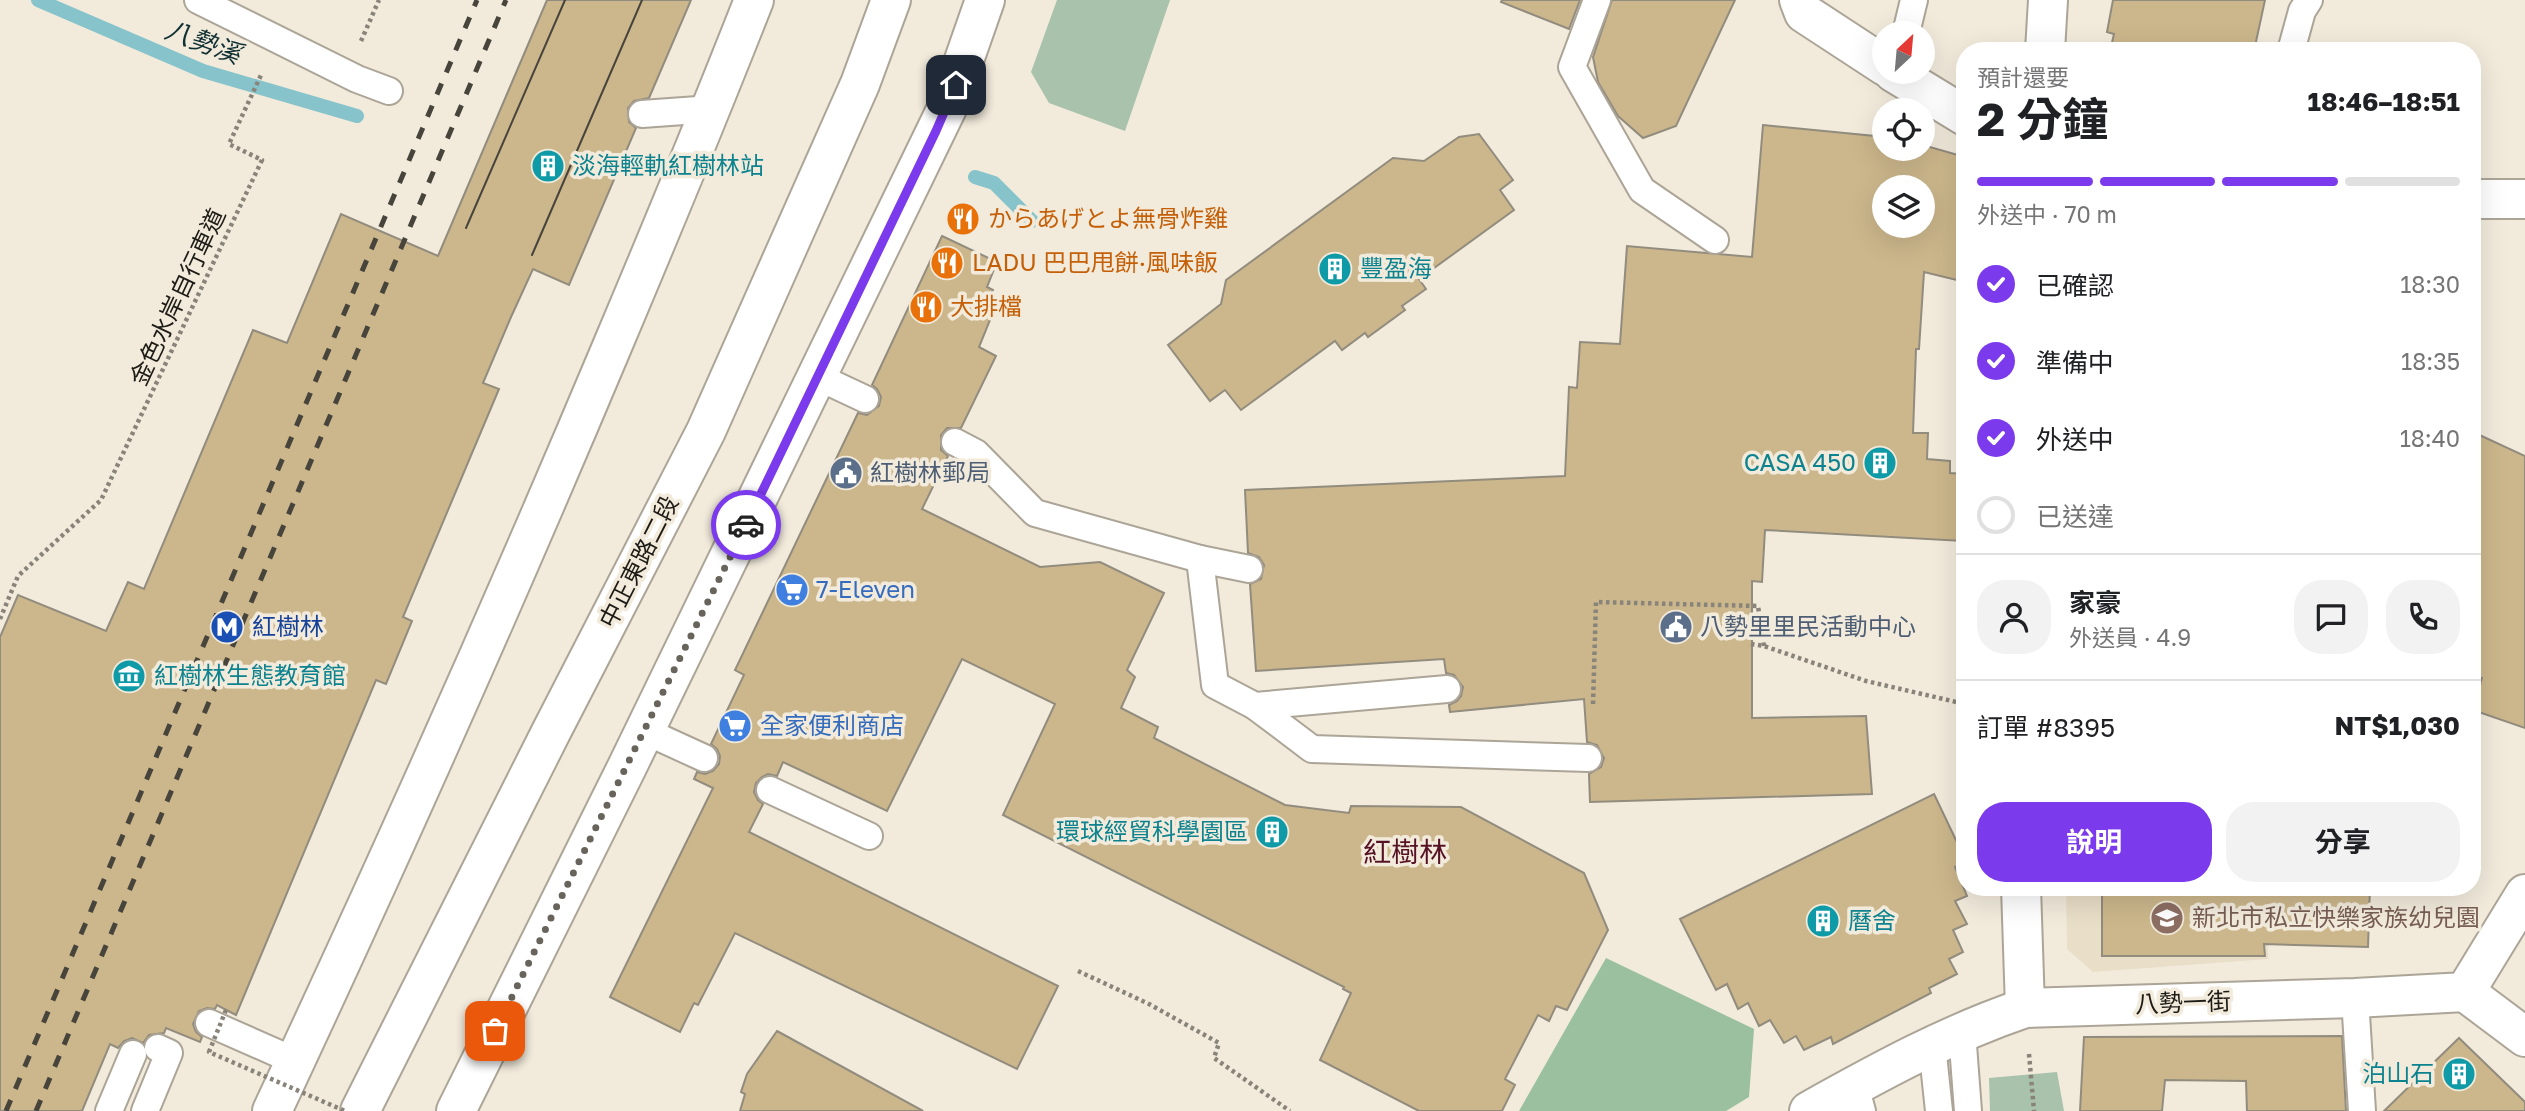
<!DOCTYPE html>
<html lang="zh-TW">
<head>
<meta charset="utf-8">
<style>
  body { margin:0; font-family:"Golos Text","Noto Sans TC","Noto Sans JP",sans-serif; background:#f2f2f2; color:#202124; height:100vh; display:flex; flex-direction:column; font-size:26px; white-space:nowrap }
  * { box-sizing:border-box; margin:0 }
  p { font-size:23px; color:#757577 }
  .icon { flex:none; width:38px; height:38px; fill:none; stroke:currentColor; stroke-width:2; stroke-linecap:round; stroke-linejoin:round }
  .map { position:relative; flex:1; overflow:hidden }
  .drawer { position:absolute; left:1956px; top:42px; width:525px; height:854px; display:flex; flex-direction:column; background:#fff; border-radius:28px; box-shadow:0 7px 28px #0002 }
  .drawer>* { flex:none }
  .needle { width:46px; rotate:26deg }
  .buttons { position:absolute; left:1872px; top:21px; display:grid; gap:14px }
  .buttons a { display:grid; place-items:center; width:63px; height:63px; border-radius:50%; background:#fff; box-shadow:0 7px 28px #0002; font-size:35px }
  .pin { position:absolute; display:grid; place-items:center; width:60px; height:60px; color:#fff; margin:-30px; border-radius:14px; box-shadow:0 4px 10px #0006 }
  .courier { position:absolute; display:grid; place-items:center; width:70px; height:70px; margin:-35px; border:5px solid #7c3aed; border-radius:50%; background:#fff; color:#222; box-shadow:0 2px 9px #0007 }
  .summary em { font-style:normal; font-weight:700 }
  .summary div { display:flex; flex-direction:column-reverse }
  .summary { display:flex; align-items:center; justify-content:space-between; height:119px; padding:0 21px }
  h1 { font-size:46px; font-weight:700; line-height:52px }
  .bar { display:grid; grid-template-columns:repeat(4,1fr); gap:10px 7px; align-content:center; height:84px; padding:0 21px }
  .bar i { height:9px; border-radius:5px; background:#e0e0e0 }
  .bar .selected { background:#7c3aed }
  .bar p { grid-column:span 4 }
  .line { display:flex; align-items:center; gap:18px; padding:0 21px; border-top:2px solid #e0e0e0 }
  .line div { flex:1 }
  .round { display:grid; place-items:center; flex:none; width:74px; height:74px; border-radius:28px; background:#f2f2f2 }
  ol { padding:0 21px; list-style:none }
  li { display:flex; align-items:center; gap:21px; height:77px }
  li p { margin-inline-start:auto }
  li .icon { padding:7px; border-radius:50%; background:#7c3aed; color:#fff; stroke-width:4 }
  li:last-child { color:#757577 }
  li i { width:38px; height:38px; border:4px solid #e0e0e0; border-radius:50% }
  .action { display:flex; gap:14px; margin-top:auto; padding:14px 21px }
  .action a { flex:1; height:80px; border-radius:28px; background:#7c3aed; color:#fff; font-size:28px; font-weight:700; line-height:80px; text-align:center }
  .action a+a { background:#f2f2f2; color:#202124 }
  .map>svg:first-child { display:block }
  .built { fill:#e9dec8 }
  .green { fill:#a8c2ab }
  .forest { fill:#9ac09f }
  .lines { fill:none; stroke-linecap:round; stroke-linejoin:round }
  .stream { stroke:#87c3ca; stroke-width:14 }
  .building { fill:#ccb78c; stroke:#928c7e; stroke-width:2; fill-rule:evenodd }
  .service-casing { stroke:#aca597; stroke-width:30 }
  .minor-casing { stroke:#aca597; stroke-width:42 }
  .primary-casing { stroke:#aca597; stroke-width:42 }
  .path { stroke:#89847a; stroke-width:4.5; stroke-dasharray:3.5 3.5; stroke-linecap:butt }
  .service { stroke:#fff; stroke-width:26 }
  .minor { stroke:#fff; stroke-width:38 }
  .primary { stroke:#fff; stroke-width:38 }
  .tram { stroke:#47443c; stroke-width:2 }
  .rail { stroke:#47443c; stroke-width:5; stroke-dasharray:12 12; stroke-linecap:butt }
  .path-bridge { stroke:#89847a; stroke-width:4.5; stroke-dasharray:3.5 3.5; stroke-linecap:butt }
  .done { stroke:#68645b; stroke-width:7; stroke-dasharray:0 12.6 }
  .route { stroke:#7c3aed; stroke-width:9 }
  .labels { text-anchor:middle; stroke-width:7; stroke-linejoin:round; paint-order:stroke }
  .culture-label { font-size:24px; fill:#0d838f; stroke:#f2ebdc; text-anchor:start }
  .food-label { font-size:24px; fill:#c56008; stroke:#f2ebdc; text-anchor:start }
  .street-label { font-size:24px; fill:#1d1b15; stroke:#f2ebdc }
  .service-label { font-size:24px; fill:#4e5e75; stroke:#f2ebdc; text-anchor:start }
  .shop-label { font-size:24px; fill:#366cbe; stroke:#f2ebdc; text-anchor:start }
  .transit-label { font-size:24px; fill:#164399; stroke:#f2ebdc; text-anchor:start }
  .education-label { font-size:24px; fill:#785e54; stroke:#f2ebdc; text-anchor:start }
  .water-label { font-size:26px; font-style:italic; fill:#102f33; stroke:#f2ebdc }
  .quarter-label { font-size:28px; fill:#561225; stroke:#f2ebdc }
</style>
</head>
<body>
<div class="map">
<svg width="2525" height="1111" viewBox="0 0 2525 1111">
  <rect width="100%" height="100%" fill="#f2ebdc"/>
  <path class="built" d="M2066 887H2267L2268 959 2093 972 2067 949Z"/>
  <g class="green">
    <path d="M1057 0H1170L1125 131 1049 103 1031 72Z"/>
    <path d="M2057 1072 2064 1111H1990L1989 1078Z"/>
  </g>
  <path class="forest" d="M1606 958 1754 1029 1749 1097 1726 1111H1519Z"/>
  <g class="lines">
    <g class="stream">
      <path d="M38 0 203 71 357 116"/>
      <path d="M975 177 994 183 1032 221"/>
    </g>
  </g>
  <g class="building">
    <path d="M547 0H691L649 98 634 101 628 108 629 122 636 128 569 285 533 269 511 317 483 383 499 389 403 617 412 621 386 684 376 680 236 1015 217 1005 215 1009 207 1008 199 1011 193 1024 196 1032 202 1037 200 1042 166 1028 164 1033 149 1035 143 1043 132 1038 124 1041 118 1048 110 1044 82 1111H0V637L18 595 106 631 128 582 144 589 253 330 287 343 341 214 438 256Z"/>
    <path d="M1502 0H1580L1569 29 1501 2Z"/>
    <path d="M1612 0H1735L1676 126 1643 138 1618 116 1598 82 1593 57Z"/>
    <path d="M2113 0H2265L2254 51H2110L2114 34 2107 32Z"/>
    <path d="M1763 125 1885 137V149H1923V145L1965 157V282L1924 272 1919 349H1916L1913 433H1928L1927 459 1950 461V473L1965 474 1963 541 1765 530 1762 582 1752 581V718L1866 716 1872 794 1590 802 1589 774 1601 767 1604 758 1597 745 1587 742 1584 699 1450 712 1449 705 1457 701 1461 696 1463 687 1454 675 1446 673 1444 659 1256 671 1250 584 1261 579 1264 565 1259 557 1248 553 1245 490 1565 476 1569 387 1577 388 1580 342 1620 344 1627 246 1752 257ZM1885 187H1923V226H1885Z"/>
    <path d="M1479 134 1513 180 1500 190 1514 210 1419 279 1426 289 1402 306 1405 310 1368 337 1365 333 1342 350 1335 341 1241 410 1225 390 1210 401 1168 345 1221 304 1226 280 1393 158 1424 161 1459 137Z"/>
    <path d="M942 236 997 262 987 287 993 290 984 311 992 315 979 347 996 356 961 428H947L941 435V450L948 456 922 509 1040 567 1100 562 1164 593 1127 670 1135 677 1121 708 1158 727 1154 738 1285 805 1349 813 1351 806 1461 807 1584 873 1608 930 1567 1010 1556 1006 1549 1021 1538 1015 1505 1079 1515 1085 1502 1111H1419L1320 1060 1351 993 1343 989 1344 987 1003 815 1055 704 962 659 887 811 783 762 777 776 768 774 762 777 756 783 754 792 758 800 763 804 749 832 1058 986 1017 1069 735 933 698 1005 694 1003 680 1032 610 997 713 788 694 779 697 772 705 774 713 771 719 764 720 756 717 749 711 744 744 675 735 670 858 413 867 415 879 406 881 397 877 389 872 385Z"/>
    <path d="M2473 432 2525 456V728L2473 710 2482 678 2473 674Z"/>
    <path d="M1934 794 1965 859 1955 867 1967 896 1955 901 1967 924 1953 930 1963 952 1949 959 1957 974 1929 988 1931 993 1833 1044 1831 1037 1804 1050 1796 1036 1784 1043 1770 1020 1759 1026 1748 1003 1738 1009 1727 984 1716 990 1680 919Z"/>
    <path d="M2278 887H2370L2368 947 2264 944 2265 956H2102V891L2278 893Z"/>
    <path d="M777 1031 923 1111H740L745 1094 741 1092 747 1074Z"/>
    <path d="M2342 1036 2346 1111H2247L2246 1081 2165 1080 2162 1111H2080L2084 1037Z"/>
    <path d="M2459 1038 2525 1102V1111H2384Z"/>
  </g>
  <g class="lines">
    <defs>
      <g id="service">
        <path d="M198 0 357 79 389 91"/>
        <path d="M1597 0 1572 67 1642 190 1715 240"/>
        <path d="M1906 33 1914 0"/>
        <path d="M2291 51 2302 11 2309 0"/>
        <path d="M642 114 712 109"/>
        <path d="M818 377 865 399"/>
        <path d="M955 442 976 453 1035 513 1200 559 1249 569"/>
        <path d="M1200 559 1215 685 1255 706 1447 689"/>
        <path d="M1255 706 1312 749 1588 758"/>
        <path d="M645 731 704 758"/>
        <path d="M770 790 869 836"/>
        <path d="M2355 998 2362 1111"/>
        <path d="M209 1023 295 1061"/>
        <path d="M1962 1032 1968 1111"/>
        <path d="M1932 1045 1939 1111"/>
        <path d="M1855 1086 1862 1111"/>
        <path d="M109 1111 133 1054"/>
        <path d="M145 1111 169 1053 158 1048"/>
      </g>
      <g id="minor">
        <path d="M1799 0 1804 13 1885 66"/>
        <path d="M2045 51 2048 0"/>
        <path d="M1893 72 1965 116"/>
        <path d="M2473 199H2525"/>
        <path d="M2021 887 2025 1008"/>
        <path d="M2465 992 2525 1037"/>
        <path d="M272 1111C390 859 503 606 611 349 660 233 708 117 754 0"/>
        <path d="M1809 1111C1879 1072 1948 1034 2025 1008L2355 998 2465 992 2525 894"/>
      </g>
      <g id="primary">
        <path d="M360 1111 551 732 706 431 860 84 891 0"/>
        <path d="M456 1111 627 767 948 106 985 0"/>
      </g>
    </defs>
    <use href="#service" class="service-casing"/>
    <use href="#minor" class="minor-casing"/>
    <use href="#primary" class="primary-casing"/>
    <g class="path">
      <path d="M361 41 379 0"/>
      <path d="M0 619 18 576 101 500 262 160 229 144 262 73"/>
      <path d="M1751 644 1764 646 1866 681 1965 704"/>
      <path d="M1593 704 1596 602 1758 606 1764 646"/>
      <path d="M1078 971 1149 1004 1219 1043 1214 1058 1290 1111"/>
      <path d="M2029 1054 2034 1111"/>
    </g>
    <use href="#service" class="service"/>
    <use href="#minor" class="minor"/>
    <use href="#primary" class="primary"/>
    <g class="tram">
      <path d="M466 228 565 0"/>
      <path d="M532 255 642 0"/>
    </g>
    <g class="rail">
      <path d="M6 1111 477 0"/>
      <path d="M36 1111 506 0"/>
    </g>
    <path class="path-bridge" d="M226 1010 209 1052 345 1111"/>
  </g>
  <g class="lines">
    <path class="done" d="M495 1031 746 525"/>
    <path class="route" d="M746 525 936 131 956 85"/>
  </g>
  <defs>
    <symbol id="building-disc" viewBox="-11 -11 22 22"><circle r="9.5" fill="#0f9aa8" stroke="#f2ebdc"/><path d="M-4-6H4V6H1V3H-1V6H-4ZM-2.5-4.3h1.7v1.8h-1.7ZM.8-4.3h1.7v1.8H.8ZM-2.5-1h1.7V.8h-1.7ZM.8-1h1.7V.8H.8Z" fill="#fff"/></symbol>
    <symbol id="restaurant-disc" viewBox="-11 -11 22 22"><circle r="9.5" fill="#e8710a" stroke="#f2ebdc"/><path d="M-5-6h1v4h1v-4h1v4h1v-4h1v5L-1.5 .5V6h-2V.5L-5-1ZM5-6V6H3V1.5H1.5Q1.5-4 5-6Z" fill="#fff"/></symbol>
    <symbol id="civic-disc" viewBox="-11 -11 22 22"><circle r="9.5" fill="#5c6f8a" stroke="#f2ebdc"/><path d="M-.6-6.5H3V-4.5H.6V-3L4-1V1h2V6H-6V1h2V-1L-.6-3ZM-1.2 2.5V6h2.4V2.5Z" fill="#fff"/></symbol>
    <symbol id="supermarket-disc" viewBox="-11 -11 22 22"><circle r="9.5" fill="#3f7fe0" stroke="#f2ebdc"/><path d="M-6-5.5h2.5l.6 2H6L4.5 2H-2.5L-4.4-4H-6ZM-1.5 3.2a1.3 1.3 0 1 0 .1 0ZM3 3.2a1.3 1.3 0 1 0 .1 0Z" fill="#fff"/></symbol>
    <symbol id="metro-disc" viewBox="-11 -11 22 22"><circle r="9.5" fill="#1a4fb4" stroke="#f2ebdc"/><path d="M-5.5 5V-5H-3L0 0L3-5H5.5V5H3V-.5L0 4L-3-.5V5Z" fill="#fff"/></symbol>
    <symbol id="museum-disc" viewBox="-11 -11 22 22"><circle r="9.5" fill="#0f9aa8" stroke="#f2ebdc"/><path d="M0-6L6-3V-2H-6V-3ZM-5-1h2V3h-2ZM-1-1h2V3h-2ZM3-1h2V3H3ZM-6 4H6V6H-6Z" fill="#fff"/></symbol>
    <symbol id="school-disc" viewBox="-11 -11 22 22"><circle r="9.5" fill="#8d6e63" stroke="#f2ebdc"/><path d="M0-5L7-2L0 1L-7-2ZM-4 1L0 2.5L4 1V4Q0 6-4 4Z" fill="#fff"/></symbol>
  </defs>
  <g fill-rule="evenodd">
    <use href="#building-disc" x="529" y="147" width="38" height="38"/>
    <use href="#restaurant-disc" x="944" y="200" width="38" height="38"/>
    <use href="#restaurant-disc" x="928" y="244" width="38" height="38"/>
    <use href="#building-disc" x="1316" y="250" width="38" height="38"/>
    <use href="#restaurant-disc" x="907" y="288" width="38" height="38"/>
    <use href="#building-disc" x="1861" y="444" width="38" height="38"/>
    <use href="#civic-disc" x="827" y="454" width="38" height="38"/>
    <use href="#supermarket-disc" x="773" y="571" width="38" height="38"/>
    <use href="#metro-disc" x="208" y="608" width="38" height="38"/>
    <use href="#civic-disc" x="1657" y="608" width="38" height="38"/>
    <use href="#museum-disc" x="110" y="657" width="38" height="38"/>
    <use href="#supermarket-disc" x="716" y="707" width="38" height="38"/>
    <use href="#building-disc" x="1253" y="813" width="38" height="38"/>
    <use href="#school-disc" x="2148" y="899" width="38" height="38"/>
    <use href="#building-disc" x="1804" y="902" width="38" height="38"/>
    <use href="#building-disc" x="2440" y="1055" width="38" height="38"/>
  </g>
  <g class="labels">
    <g class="culture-label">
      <text x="572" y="174">淡海輕軌紅樹林站</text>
      <text x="1360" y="277">豐盈海</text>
      <text x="1856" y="471" text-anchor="end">CASA 450</text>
      <text x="154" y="684">紅樹林生態教育館</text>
      <text x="1248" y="840" text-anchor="end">環球經貿科學園區</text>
      <text x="1848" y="929">曆舍</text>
      <text x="2434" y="1082" text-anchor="end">泊山石</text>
    </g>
    <g class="food-label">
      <text x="988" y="227">からあげとよ無骨炸雞</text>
      <text x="972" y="271">LADU 巴巴甩餅·風味飯</text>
      <text x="950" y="315">大排檔</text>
    </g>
    <g class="street-label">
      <text transform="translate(178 297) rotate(-65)" y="8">金色水岸自行車道</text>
      <text transform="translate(639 562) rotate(-63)" y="8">中正東路二段</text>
      <text transform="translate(2183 1003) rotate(-2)" y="8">八勢一街</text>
    </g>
    <g class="service-label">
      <text x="870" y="481">紅樹林郵局</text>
      <text x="1700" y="635">八勢里里民活動中心</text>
    </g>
    <g class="shop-label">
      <text x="816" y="598">7-Eleven</text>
      <text x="760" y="734">全家便利商店</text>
    </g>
    <g class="transit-label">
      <text x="252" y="635">紅樹林</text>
    </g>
    <g class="education-label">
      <text x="2192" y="926">新北市私立快樂家族幼兒園</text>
    </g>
    <g class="water-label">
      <text transform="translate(203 42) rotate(20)" y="9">八勢溪</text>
    </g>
    <g class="quarter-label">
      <text x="1405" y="862">紅樹林</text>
    </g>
  </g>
</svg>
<div class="buttons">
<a><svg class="needle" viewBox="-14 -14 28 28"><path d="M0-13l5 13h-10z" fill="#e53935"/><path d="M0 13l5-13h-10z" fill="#757577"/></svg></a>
<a><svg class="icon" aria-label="locate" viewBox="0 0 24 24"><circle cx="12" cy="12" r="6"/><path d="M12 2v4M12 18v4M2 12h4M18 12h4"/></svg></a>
<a><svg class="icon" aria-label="layers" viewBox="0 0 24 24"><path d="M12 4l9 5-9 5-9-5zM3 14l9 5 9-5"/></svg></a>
</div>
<div class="pin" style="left:495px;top:1031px;background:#ea580c"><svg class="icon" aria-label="bag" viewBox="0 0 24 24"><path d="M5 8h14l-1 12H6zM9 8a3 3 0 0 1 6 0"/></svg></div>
<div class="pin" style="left:956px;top:85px;background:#1f2937"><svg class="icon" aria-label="home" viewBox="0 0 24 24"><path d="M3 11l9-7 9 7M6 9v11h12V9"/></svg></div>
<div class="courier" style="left:746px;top:525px"><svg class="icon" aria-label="car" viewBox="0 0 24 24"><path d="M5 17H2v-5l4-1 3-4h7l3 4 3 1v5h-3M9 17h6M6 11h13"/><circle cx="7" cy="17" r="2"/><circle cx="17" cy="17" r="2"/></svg></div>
<section class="drawer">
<div class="summary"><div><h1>2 分鐘</h1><p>預計還要</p></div><em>18:46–18:51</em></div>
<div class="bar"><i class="selected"></i><i class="selected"></i><i class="selected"></i><i></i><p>外送中 · 70 m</p></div>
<ol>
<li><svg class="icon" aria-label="check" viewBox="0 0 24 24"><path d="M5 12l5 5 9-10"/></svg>已確認<p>18:30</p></li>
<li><svg class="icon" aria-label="check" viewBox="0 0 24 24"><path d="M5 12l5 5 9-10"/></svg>準備中<p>18:35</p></li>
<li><svg class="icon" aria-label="check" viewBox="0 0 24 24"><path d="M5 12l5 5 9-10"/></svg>外送中<p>18:40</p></li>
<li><i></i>已送達</li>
</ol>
<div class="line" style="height:126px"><a class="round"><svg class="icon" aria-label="person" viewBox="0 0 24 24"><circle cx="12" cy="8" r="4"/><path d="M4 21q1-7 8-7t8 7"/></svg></a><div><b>家豪</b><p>外送員 · 4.9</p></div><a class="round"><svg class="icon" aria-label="chat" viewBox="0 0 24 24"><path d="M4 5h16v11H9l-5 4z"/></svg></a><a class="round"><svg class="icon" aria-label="phone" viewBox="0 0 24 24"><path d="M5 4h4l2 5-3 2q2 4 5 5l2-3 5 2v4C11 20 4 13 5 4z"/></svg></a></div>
<div class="line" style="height:91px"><div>訂單 #8395</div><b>NT$1,030</b></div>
<div class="action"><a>說明</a><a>分享</a></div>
</section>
</div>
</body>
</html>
